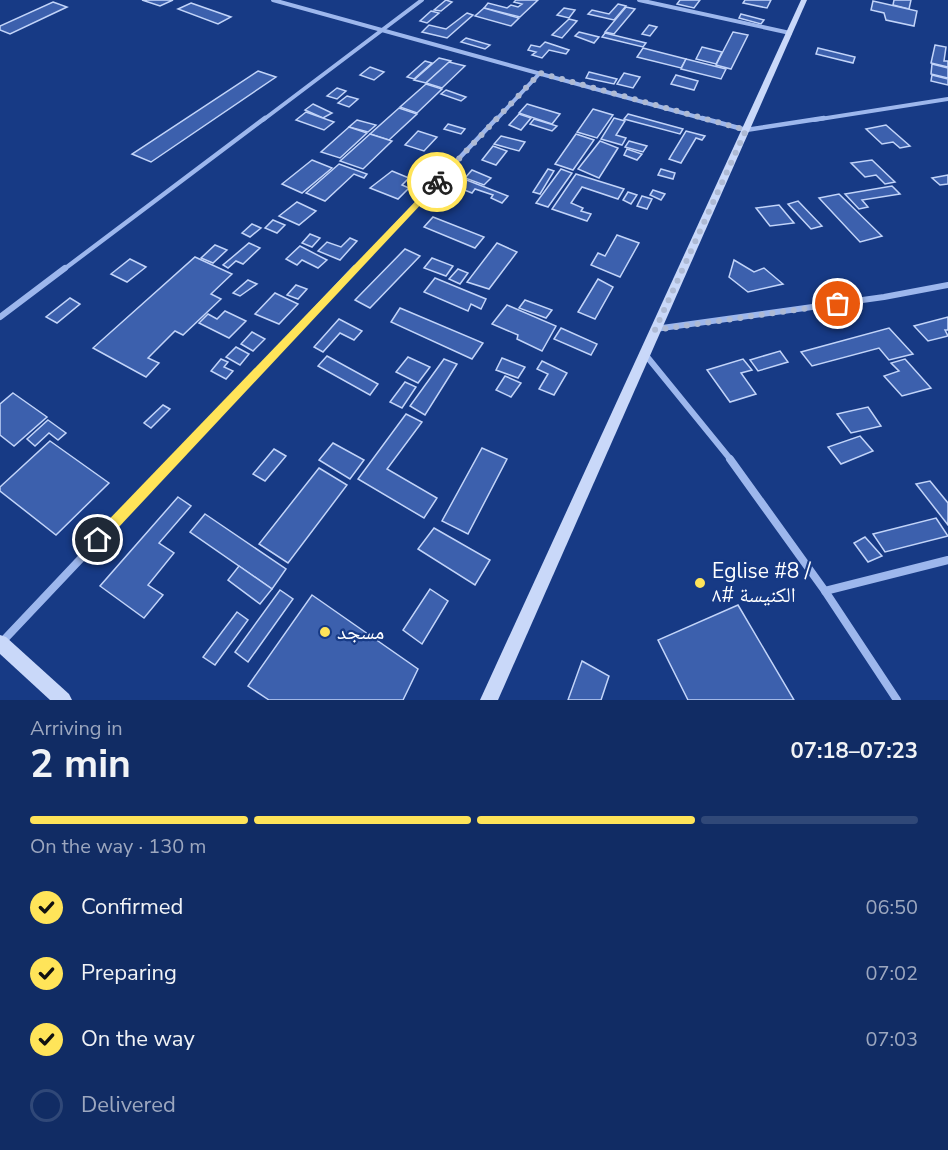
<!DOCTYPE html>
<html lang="en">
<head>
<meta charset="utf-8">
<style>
  body { margin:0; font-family:"Nunito Sans","Noto Naskh Arabic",sans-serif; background:#1a346a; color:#f1f3f6; height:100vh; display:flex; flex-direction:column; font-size:22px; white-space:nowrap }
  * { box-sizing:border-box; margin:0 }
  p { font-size:20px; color:#9ca7bf }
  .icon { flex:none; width:33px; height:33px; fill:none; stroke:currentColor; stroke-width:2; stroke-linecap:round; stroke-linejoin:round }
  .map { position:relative; height:700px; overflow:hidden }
  .sheet { display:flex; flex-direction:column; background:#112c64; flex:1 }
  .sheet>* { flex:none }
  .pin { position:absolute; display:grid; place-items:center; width:51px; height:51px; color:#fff; margin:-26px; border:3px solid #fff; border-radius:50%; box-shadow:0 2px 6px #0007 }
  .courier { position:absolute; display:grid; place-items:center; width:60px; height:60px; margin:-30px; border:4px solid #ffe459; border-radius:50%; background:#fff; color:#222; box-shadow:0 2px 8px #0007 }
  .headline em { font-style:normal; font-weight:700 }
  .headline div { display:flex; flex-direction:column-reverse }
  .headline { display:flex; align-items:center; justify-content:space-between; height:102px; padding:0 30px }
  h1 { font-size:39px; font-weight:700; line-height:45px }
  .bar { display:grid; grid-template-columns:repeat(4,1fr); gap:9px 6px; align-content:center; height:72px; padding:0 30px }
  .bar i { height:8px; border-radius:4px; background:#304878 }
  .bar .current { background:#ffe459 }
  .bar p { grid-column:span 4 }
  ol { padding:0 30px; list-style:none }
  li { display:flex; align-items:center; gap:18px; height:66px }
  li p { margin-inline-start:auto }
  li .icon { padding:6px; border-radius:50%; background:#ffe459; color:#111; stroke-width:4 }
  li:last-child { color:#9ca7bf }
  li i { width:33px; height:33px; border:3px solid #304878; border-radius:50% }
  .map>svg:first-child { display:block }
  .building { fill:#3c60ad; stroke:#c2d4f9; stroke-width:1.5 }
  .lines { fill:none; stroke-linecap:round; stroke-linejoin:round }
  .street-far3 { stroke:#9db7ed; stroke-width:4 }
  .street-far2 { stroke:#9db7ed; stroke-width:4.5 }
  .street-far1 { stroke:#9db7ed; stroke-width:6 }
  .street { stroke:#9db7ed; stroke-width:8 }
  .secondary { fill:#c9d8f9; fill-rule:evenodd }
  .route { fill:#ffe459 }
  .done { stroke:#aebad4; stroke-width:6; stroke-dasharray:0 10.8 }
  .poi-dot { fill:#ffe459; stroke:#173a85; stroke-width:2 }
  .labels { text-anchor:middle; stroke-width:4.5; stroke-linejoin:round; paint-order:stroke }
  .near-poi-label { font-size:21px; fill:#fff; stroke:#173a85; text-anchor:start }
</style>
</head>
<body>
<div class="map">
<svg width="948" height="700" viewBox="0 0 948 700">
  <rect width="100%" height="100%" fill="#173a85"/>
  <g class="building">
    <path d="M142 0H173L160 6Z"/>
    <path d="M446 0 452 2 441 11 434 10Z"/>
    <path d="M516 0H538L520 17 484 8 488 3 507 8 511 5 518 7 522 4 514 2Z"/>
    <path d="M680 0H700L694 8 677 4Z"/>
    <path d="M745 0H771L767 8 743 3Z"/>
    <path d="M894 0H911L909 9 893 5Z"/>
    <path d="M873 1 917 11 914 26 886 20 884 13 871 10Z"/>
    <path d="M53 2 67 7 10 34 0 30V26Z"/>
    <path d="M191 3 231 17 218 24 178 9Z"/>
    <path d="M618 4 626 6 614 20 588 14 592 10 609 14Z"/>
    <path d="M626 7 635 9 614 34 605 32Z"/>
    <path d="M484 8 519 18 511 26 475 16Z"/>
    <path d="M564 8 575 10 569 18 557 15Z"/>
    <path d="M431 11 439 13 427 23 420 21Z"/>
    <path d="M467 13 473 15 447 38 422 32 429 25 446 29Z"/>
    <path d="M741 14 764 20 761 24 739 18Z"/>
    <path d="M569 19 577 21 562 38 552 35Z"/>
    <path d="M649 25 657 27 650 36 642 34Z"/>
    <path d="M579 32 599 37 594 43 575 36Z"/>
    <path d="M733 32 748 35 731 69 716 65Z"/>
    <path d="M605 33 646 43 643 47 602 37Z"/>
    <path d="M466 38 490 45 485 49 461 42Z"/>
    <path d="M545 42 569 50 566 54 549 50 542 58 532 55 536 52 528 50 531 45 540 47Z"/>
    <path d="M935 45 946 47 944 61H948V67L931 63Z"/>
    <path d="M702 47 722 52 716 64 696 59Z"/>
    <path d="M643 48 686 59 681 68 637 57Z"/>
    <path d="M818 48 855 57 853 63 816 54Z"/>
    <path d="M439 58 451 61 426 83 414 80Z"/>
    <path d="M686 59 726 69 721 79 681 69Z"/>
    <path d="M425 61 432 63 414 79 407 77Z"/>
    <path d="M449 62 465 66 442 88 426 83Z"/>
    <path d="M932 64 948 68V78L931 74Z"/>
    <path d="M370 67 384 72 374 80 360 75Z"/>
    <path d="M258 71 276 77 151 162 132 154Z"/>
    <path d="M589 72 617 79 614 84 586 78Z"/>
    <path d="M624 73 640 77 633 88 617 84Z"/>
    <path d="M676 75 698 81 694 90 671 84Z"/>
    <path d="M932 75 948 79V85L931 81Z"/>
    <path d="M426 84 442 89 417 113 400 107Z"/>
    <path d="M337 88 346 91 337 99 327 96Z"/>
    <path d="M446 90 466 97 461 101 441 94Z"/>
    <path d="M347 96 358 99 349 107 338 103Z"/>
    <path d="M313 104 332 113 323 118 305 110Z"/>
    <path d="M527 104 560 114 552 124 519 113Z"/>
    <path d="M399 108 417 114 389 140 370 134Z"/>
    <path d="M593 109 613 115 597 138 577 132Z"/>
    <path d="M306 112 334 122 324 130 296 120Z"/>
    <path d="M519 114 531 118 521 130 509 125Z"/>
    <path d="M628 114 683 129 680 134 624 119Z"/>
    <path d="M614 118 625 121 616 135 626 138 622 145 601 139Z"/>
    <path d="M534 119 557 126 552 131 530 124Z"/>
    <path d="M357 120 376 125 368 132 349 127Z"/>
    <path d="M448 124 465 129 461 134 444 129Z"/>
    <path d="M886 125 910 146 900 148 893 142 882 144 866 129Z"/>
    <path d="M349 127 367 133 340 158 321 152Z"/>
    <path d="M418 131 437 137 424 151 405 145Z"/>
    <path d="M686 131 705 136 702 140 696 138 681 163 669 159Z"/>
    <path d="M370 134 392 141 363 169 340 161Z"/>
    <path d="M576 134 594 140 573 170 555 164Z"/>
    <path d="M501 136 525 142 519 151 494 144Z"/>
    <path d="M600 141 618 148 599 178 578 169Z"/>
    <path d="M629 141 647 146 643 152 625 147Z"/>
    <path d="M493 146 507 151 496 165 482 160Z"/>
    <path d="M627 149 642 154 637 160 624 155Z"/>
    <path d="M312 160 332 168 302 193 282 184Z"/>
    <path d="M872 160 895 182 885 184 876 175 865 177 851 163Z"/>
    <path d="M339 164 367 174 364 178 354 174 325 201 306 193Z"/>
    <path d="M548 169 554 171 540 194 533 192Z"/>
    <path d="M561 169 572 173 548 207 536 203Z"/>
    <path d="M661 169 675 173 673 179 658 175Z"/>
    <path d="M472 170 491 178 484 185 465 178Z"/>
    <path d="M392 171 409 178 402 185 409 188 398 199 370 188Z"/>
    <path d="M576 174 624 189 618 199 582 187 571 203 583 208 581 211 591 214 587 221 552 209Z"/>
    <path d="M948 175V184L940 185 932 178Z"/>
    <path d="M464 179 508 196 502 203 491 198 493 195 475 189 472 193 457 187Z"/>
    <path d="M892 186 900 194 862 200 868 207 859 209 845 194Z"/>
    <path d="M653 190 665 194 661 200 650 195Z"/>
    <path d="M628 192 637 195 631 204 623 200Z"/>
    <path d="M839 194 882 236 860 242 819 198Z"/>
    <path d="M642 196 652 199 647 209 637 206Z"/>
    <path d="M798 201 822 226 811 229 788 204Z"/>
    <path d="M297 202 316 211 299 225 279 216Z"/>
    <path d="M779 205 794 223 770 226 756 208Z"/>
    <path d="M433 217 484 237 475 248 424 227Z"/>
    <path d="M273 220 285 225 277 233 265 228Z"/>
    <path d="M252 224 261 228 250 237 242 233Z"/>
    <path d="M310 234 320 238 312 247 302 243Z"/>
    <path d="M617 235 639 243 620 277 591 265 598 253 605 256Z"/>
    <path d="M350 238 357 241 340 260 318 251 327 242 341 247Z"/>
    <path d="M249 243 260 248 243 264 236 261 228 268 223 265Z"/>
    <path d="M497 243 517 252 489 289 467 282Z"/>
    <path d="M215 245 227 250 213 263 201 258Z"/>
    <path d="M300 246 327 260 318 268 302 260 297 265 286 259Z"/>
    <path d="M405 249 420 256 370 308 355 300Z"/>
    <path d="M195 257 232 274 211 294 221 299 183 335 175 331 148 358 159 363 146 377 93 348Z"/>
    <path d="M432 258 453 266 446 276 424 268Z"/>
    <path d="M130 259 146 267 127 282 111 274Z"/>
    <path d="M734 260 754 272 764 268 783 284 748 292 729 277Z"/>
    <path d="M458 269 468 273 460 284 449 279Z"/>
    <path d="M435 278 486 299 481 309 471 304 468 311 424 292Z"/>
    <path d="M598 279 613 287 595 319 578 312Z"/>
    <path d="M248 280 257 284 240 296 233 293Z"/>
    <path d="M296 285 307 289 298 299 287 295Z"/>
    <path d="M275 293 298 304 279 324 255 314Z"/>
    <path d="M70 298 80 304 57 323 46 317Z"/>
    <path d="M525 300 552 310 546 318 519 308Z"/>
    <path d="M507 305 556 326 542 351 517 339 518 335 492 324Z"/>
    <path d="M400 308 483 343 472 359 391 322Z"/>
    <path d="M225 311 246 321 229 338 199 323 208 314 217 319Z"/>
    <path d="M948 317V330H945L948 336 928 341 914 326Z"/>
    <path d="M339 319 362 331 354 340 340 333 323 352 314 347Z"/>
    <path d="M561 328 597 344 591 355 554 339Z"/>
    <path d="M889 328 913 354 889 360 879 348 812 366 801 352Z"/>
    <path d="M252 332 265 339 253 351 241 344Z"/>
    <path d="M236 347 249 354 240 365 226 357Z"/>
    <path d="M780 351 788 362 758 371 750 360Z"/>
    <path d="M327 356 378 384 370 395 318 366Z"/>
    <path d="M408 357 430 367 418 383 396 372Z"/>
    <path d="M502 358 525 367 518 378 496 370Z"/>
    <path d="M221 359 228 362 224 367 233 371 226 379 211 371Z"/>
    <path d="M444 359 457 364 425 415 410 406Z"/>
    <path d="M743 359 752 370 741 373 756 394 730 402 707 370Z"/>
    <path d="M905 359 931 388 902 396 884 376 899 371 891 363Z"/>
    <path d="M542 361 567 373 554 395 539 389 548 374 537 369Z"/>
    <path d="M505 376 521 383 511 397 496 390Z"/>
    <path d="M405 382 416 387 402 408 390 402Z"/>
    <path d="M13 393 47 417 14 446 0 435V404Z"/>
    <path d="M163 405 170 409 151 428 144 423Z"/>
    <path d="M868 407 881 426 851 433 837 414Z"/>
    <path d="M406 414 422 422 387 469 437 498 424 518 358 479Z"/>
    <path d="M48 420 66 433 58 440 49 433 35 446 27 439Z"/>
    <path d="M860 436 873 451 841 464 828 447Z"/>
    <path d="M50 441 109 483 56 535 0 491V487Z"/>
    <path d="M333 443 364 460 350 479 319 460Z"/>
    <path d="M482 448 507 459 468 534 442 521Z"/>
    <path d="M274 449 286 456 265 481 253 474Z"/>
    <path d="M319 468 347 485 288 563 259 544Z"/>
    <path d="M930 481 948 503V525L916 484Z"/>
    <path d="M178 497 191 506 159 543 174 553 148 585 163 595 144 618 100 586Z"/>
    <path d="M205 514 286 569 272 589 190 532Z"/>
    <path d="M936 518 948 536 885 552 873 534Z"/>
    <path d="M434 528 490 560 475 585 418 549Z"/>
    <path d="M865 537 882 556 868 562 854 543Z"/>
    <path d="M239 566 272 589 260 604 228 580Z"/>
    <path d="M430 589 448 601 422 644 403 630Z"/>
    <path d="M280 590 293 599 248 662 235 652Z"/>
    <path d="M312 595 418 669 403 700H269L248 686Z"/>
    <path d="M738 605 794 700H688L658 640Z"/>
    <path d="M237 612 248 620 215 665 203 657Z"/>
    <path d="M582 661 609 676 601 700H568Z"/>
  </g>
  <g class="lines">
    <g class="street-far3">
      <path d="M273 0 708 120"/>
      <path d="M639 0 790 33"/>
      <path d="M263 120 422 0"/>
      <path d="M496 120 540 73"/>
      <path d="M814 120 948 99"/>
    </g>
    <g class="street-far2">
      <path d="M702 118 746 130 824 118"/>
      <path d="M63 270 265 118"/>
      <path d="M354 270 497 118"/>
    </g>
    <g class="street-far1">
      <path d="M0 317 65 268"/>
      <path d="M655 329 884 297 948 285"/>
      <path d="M644 353 731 460"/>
      <path d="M174 460 355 268"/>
    </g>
    <g class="street">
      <path d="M730 459 825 591 897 700"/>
      <path d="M825 591 948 560"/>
      <path d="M1 643 175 459"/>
    </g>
    <g class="secondary">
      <path d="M801 0H807L498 700H480Z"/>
      <path d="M0 635 6 637 69 694 72 700H50L0 654Z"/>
    </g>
  </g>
  <path class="route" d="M437 179 440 180V184L103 544H94V535Z"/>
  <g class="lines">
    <path class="done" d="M437 182 540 73 746 130 655 330 838 304"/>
  </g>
  <g class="poi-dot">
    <circle cx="700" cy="583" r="6"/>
    <circle cx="325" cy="632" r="6"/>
  </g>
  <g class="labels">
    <g class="near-poi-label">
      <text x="712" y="578">Eglise #8 /<tspan x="712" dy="24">الكنيسة #٨</tspan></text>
      <text x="337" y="639">مسجد</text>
    </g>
  </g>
</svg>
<div class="pin" style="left:838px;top:304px;background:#ea580c"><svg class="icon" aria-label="bag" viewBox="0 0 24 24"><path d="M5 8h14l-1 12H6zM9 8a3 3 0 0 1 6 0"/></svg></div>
<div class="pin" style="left:98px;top:540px;background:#1f2937"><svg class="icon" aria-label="home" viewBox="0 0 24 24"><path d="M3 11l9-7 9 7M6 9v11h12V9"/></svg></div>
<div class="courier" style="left:437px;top:182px"><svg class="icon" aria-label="bike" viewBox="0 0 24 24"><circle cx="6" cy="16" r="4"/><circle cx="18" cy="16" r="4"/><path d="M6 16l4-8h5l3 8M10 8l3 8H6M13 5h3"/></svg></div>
</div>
<section class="sheet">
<div class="headline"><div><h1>2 min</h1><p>Arriving in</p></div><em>07:18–07:23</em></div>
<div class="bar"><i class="current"></i><i class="current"></i><i class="current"></i><i></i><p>On the way · 130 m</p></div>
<ol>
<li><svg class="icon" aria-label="check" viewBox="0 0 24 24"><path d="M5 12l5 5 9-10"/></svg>Confirmed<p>06:50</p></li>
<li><svg class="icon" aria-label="check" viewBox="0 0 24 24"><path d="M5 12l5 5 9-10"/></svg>Preparing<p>07:02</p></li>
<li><svg class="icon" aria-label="check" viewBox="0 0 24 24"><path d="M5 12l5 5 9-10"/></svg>On the way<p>07:03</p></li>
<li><i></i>Delivered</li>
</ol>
</section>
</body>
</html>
